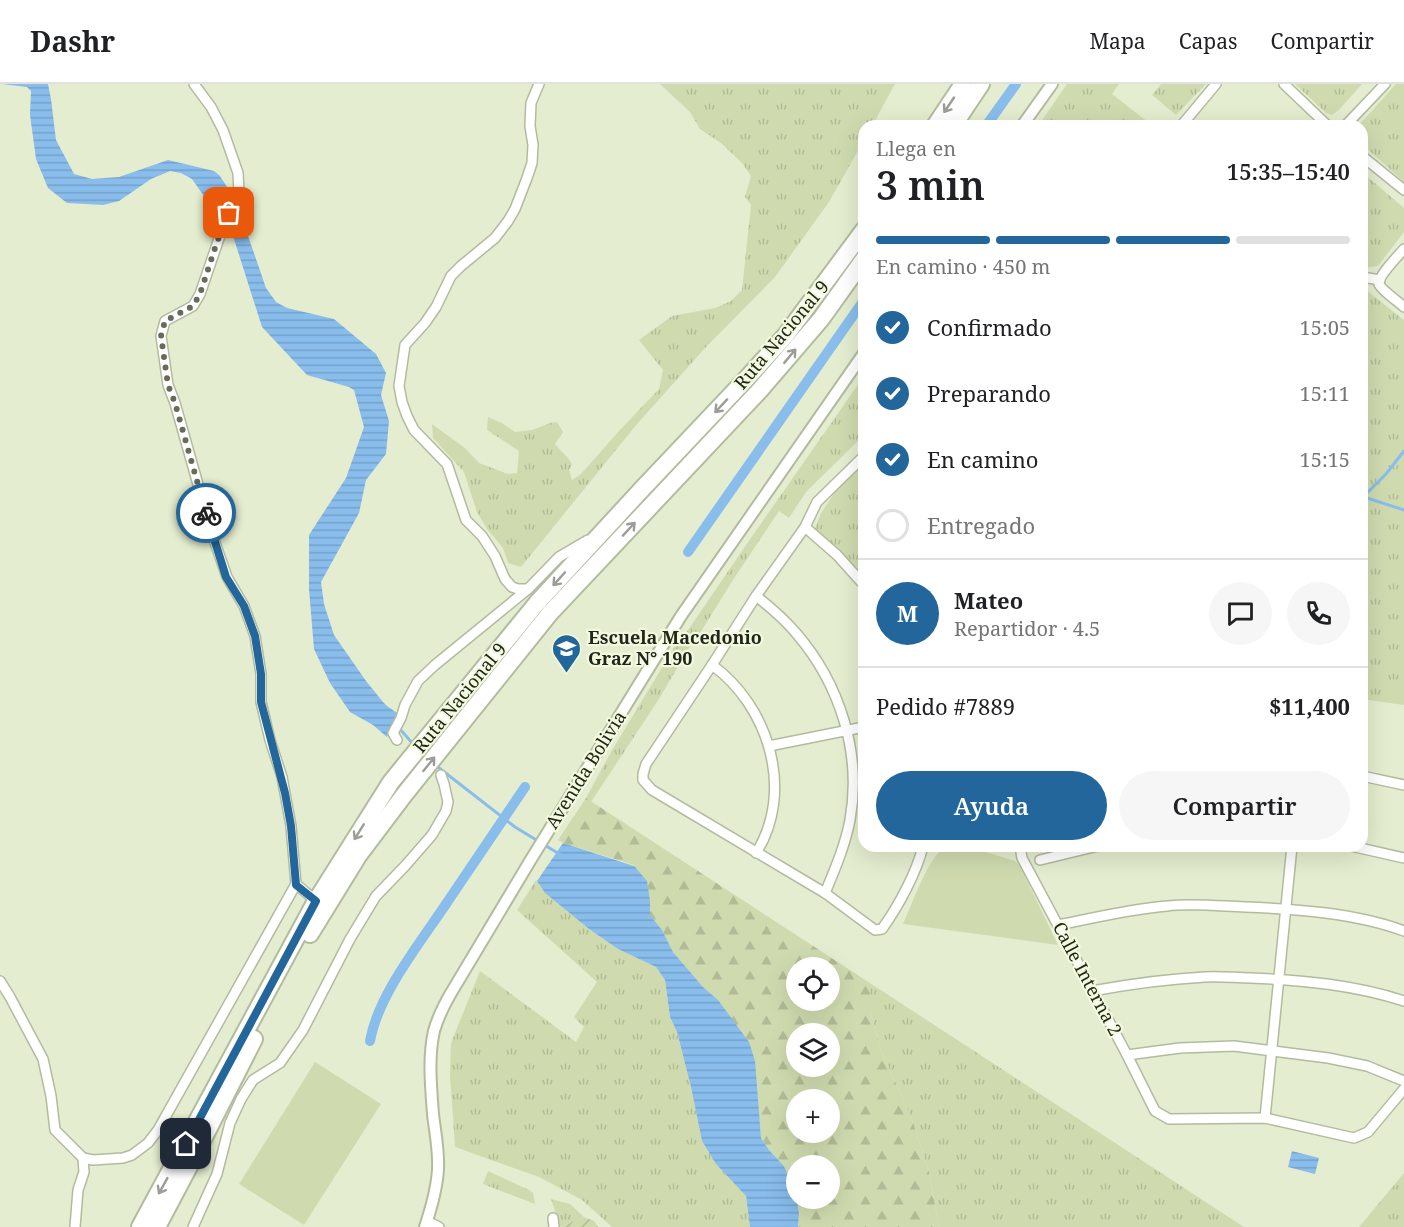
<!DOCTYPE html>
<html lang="es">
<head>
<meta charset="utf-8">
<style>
  body { margin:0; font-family:"Noto Serif",serif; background:#f6f6f6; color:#202124; height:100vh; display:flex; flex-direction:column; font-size:22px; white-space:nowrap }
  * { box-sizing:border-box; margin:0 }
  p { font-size:20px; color:#757577 }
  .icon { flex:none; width:33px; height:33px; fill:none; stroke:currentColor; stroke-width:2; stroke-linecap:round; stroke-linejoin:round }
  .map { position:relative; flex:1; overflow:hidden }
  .drawer { position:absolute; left:858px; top:36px; width:510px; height:732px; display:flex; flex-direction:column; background:#fff; border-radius:18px; box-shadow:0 6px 24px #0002 }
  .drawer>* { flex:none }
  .controls { position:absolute; left:786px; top:873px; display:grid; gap:12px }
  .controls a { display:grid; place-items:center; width:54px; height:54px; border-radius:50%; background:#fff; box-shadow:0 6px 24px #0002; font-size:30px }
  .pin { position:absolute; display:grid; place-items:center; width:51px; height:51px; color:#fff; margin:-26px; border-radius:12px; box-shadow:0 3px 9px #0006 }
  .courier { position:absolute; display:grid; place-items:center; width:60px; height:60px; margin:-30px; border:4px solid #22669b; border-radius:50%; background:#fff; color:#222; box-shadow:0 2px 8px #0007 }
  .overview em { font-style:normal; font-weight:600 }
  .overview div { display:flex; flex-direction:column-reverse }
  .overview { display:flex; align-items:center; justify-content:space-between; height:102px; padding:0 18px }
  h1 { font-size:39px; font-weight:600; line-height:45px }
  .bar { display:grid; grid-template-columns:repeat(4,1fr); gap:9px 6px; align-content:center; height:72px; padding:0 18px }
  .bar i { height:8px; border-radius:4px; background:#e0e0e0 }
  .bar .on { background:#22669b }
  .bar p { grid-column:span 4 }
  .line { display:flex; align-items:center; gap:15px; padding:0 18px; border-top:2px solid #e0e0e0 }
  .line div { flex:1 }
  .round { display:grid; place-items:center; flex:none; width:63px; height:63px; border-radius:32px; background:#f6f6f6 }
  ol { padding:0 18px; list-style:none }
  li { display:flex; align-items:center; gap:18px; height:66px }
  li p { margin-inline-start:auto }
  li .icon { padding:6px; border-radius:50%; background:#22669b; color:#fff; stroke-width:4 }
  li:last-child { color:#757577 }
  li i { width:33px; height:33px; border:3px solid #e0e0e0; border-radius:50% }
  .button { display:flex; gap:12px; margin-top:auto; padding:12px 18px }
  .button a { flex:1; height:69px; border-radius:36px; background:#22669b; color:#fff; font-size:24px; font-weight:600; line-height:69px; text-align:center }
  .button a+a { background:#f6f6f6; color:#202124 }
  header { display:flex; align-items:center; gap:36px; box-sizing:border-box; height:84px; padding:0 30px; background:#fff; border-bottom:2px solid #e0e0e0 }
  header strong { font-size:28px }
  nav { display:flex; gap:33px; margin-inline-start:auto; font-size:21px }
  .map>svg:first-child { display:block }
  .grass { fill:url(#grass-tufts) }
  .forest { fill:url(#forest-firs); fill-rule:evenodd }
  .park { fill:#cfdbaf }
  .garden { fill:url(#garden-furrows) }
  .water { fill:url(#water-rules) }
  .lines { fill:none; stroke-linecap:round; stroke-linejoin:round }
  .stream { stroke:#88bdec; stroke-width:3 }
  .canal { stroke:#88bdec; stroke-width:10 }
  .minor-casing { stroke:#b3bb9f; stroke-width:12 }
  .tertiary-casing { stroke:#b3bb9f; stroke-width:14 }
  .motorway-casing { stroke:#b3bb9f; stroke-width:20 }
  .minor { stroke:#fff; stroke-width:9 }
  .tertiary { stroke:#fff; stroke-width:10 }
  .motorway { stroke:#fff; stroke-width:16 }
  .oneway { stroke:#9c9d98 }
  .done { stroke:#666b5a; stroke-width:6; stroke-dasharray:0 10.8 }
  .route { stroke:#22669b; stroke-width:8 }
  .labels { text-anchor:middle; stroke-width:4.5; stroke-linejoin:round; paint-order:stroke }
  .street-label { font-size:18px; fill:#22251b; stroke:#f1fadd }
  .poi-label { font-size:18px; font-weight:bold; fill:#22251b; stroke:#f1fadd; text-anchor:start }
</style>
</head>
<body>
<header>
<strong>Dashr</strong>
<nav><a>Mapa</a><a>Capas</a><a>Compartir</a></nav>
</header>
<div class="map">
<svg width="1404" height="1143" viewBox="0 0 1404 1143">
  <defs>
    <pattern id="grass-tufts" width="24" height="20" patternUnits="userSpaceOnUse" patternTransform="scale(1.5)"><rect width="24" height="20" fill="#cfdbaf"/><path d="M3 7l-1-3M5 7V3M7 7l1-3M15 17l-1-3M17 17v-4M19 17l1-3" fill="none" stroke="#b1bc96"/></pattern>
    <pattern id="forest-firs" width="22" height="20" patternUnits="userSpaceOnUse" patternTransform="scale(1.5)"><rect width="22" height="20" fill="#cfdbaf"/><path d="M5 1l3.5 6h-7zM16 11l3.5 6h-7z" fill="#b1bc96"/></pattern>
    <pattern id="garden-furrows" width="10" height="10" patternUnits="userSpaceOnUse" patternTransform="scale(1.5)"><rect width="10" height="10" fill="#cfdbaf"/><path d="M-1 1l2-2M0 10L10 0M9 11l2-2" fill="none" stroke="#b1bc96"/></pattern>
    <pattern id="water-rules" width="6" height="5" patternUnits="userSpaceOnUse" patternTransform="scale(1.5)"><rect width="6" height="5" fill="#88bdec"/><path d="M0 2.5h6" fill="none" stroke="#75a2ca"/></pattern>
  </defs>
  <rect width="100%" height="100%" fill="#e4edcf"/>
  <g class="grass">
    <path d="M660 0H895L872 42H864V56L829 118 775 193 706 263 637 340 521 483 508 479 503 464 487 445 477 428 464 388 433 354 432 340 465 364 479 379 508 390 517 389 519 367 487 346 488 333 502 339 515 348 532 346 550 339 557 338 563 348 555 360C560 367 568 372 572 380L569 386 572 396 581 390 619 347 659 305 663 286 639 256 672 232 715 224 731 217 742 206 751 121 745 113 751 92 742 79 721 59 700 45 690 28Z"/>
    <path d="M1067 0H1119L1112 10 1153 42H1038Z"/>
    <path d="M1161 0H1206L1176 31 1152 11Z"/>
    <path d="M1295 0H1362L1339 26 1332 31 1326 29Z"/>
    <path d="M1396 0H1404V98L1362 60V42H1358Z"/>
    <path d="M1362 88 1404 124V148L1378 182 1362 184Z"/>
    <path d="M1362 205 1366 206 1404 236V621L1362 615Z"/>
    <path d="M864 292V351L806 408 789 434 779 427 733 496 700 549 697 552 695 551 691 557 686 549 746 461Z"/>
    <path d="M864 380V499L814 447 821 429 837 405Z"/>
    <path d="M681 552 690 562 659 615 591 718 586 714 611 668Z"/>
    <path d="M536 796 545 809 589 845 618 865 656 883 665 896 670 933 677 948 691 1003 702 1057 716 1080 746 1112 750 1143H612L582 1116 539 1093 455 1063 450 991 451 959 480 887 576 958 584 943 574 933 597 898 517 826Z"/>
    <path d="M870 899 1244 1143H939L929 1088 913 1038 880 964 870 926Z"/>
    <path d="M488 1087 529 1106 533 1109 535 1120 483 1100Z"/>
    <path d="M1404 1089V1143H1359Z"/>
    <path d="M551 1115 570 1120 584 1133 559 1143 558 1136Z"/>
  </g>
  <path class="forest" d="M586 714 870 899V926L880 964 913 1038 929 1088 939 1143H798L799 1129 797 1115 830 1114V1082H796V1110L784 1082 769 1066 761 1054 758 1021 718 916 703 903 673 868 662 846 650 831V817L634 781 563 759 558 756ZM796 884H830V916H796ZM796 950H830V982H796ZM796 1016H830V1048H796Z"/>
  <g class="park">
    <path d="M946 762H967L1015 777 1020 782 1058 861 903 840C913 819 927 774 946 762Z"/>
    <path d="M315 978 381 1020 304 1141 239 1100Z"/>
  </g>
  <path class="garden" d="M584 1133 594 1137 598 1143H559Z"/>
  <g class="water">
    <path d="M2 0H48L51 15 56 56 74 90 92 95 119 93 168 76 214 87 220 92 236 117 266 204 276 218 287 224 334 235 376 270 386 289 381 311 389 337 386 370 366 396 359 429 321 498 324 520 334 551 366 597 383 618 387 622 400 631 387 653 373 641 350 628 330 599 314 565 309 505V451L346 394 364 343 354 306 349 303 307 291 262 243 234 155 192 95 181 89 170 87 151 95 119 117 103 121 67 119 48 104 36 75 30 31 31 7 27 3Z"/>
    <path d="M563 759 634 782 647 797 650 817V831L662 846 673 868 703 903 718 916 749 958 755 977 761 1054 769 1066 784 1082 796 1110 799 1129 798 1143H750L746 1112 716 1080 702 1057 691 1003 677 948 670 933 665 896 656 883 618 865 589 845 545 809 537 797Z"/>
    <path d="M1292 1067 1319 1074 1315 1090 1288 1083Z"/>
  </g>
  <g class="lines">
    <g class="stream">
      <path d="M1363 413 1386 390 1404 367"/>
      <path d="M1364 413 1404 426"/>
      <path d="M399 644 414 661"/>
      <path d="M434 680 515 743 561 771"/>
    </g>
    <g class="canal">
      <path d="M986 42 1016 0"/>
      <path d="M688 468 864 216"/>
      <path d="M446 820 525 703"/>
      <path d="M370 957C378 911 420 859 446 820"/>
    </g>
    <defs>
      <g id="minor">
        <path d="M194 0 211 23 223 46 238 89 239 108 224 140 200 210 193 222 165 237 161 252 168 301 175 319 212 450 227 493 244 522 255 552 261 590V618L270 656 282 693 291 742 296 800 316 817"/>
        <path d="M1284 0 1328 42"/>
        <path d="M1181 42 1216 0"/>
        <path d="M1345 42 1385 0"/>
        <path d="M1362 72 1404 106"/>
        <path d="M1404 165C1399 171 1378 192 1379 200 1381 206 1399 218 1404 223"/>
        <path d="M1362 193 1380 196"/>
        <path d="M864 372 817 418 805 443 756 512 712 581 646 680 643 690V696L652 706 825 809 875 846 882 845C898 823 917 788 923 762"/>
        <path d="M805 443 837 471 864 501"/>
        <path d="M528 505H518L512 503 505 495 495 472 482 452 466 436 447 380 414 346 407 332 402 318 399 302 405 261 425 239 436 223 451 192 461 182 495 154 508 137 515 125 527 94 532 79 533 61 530 42 531 19 539 0"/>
        <path d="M756 512C770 523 784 535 796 549 840 600 862 669 850 736 845 762 835 785 825 809"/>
        <path d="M712 581C769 622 795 708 756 769"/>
        <path d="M397 656 393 649 401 634 405 621 418 597 435 581 528 505 559 473 588 456"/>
        <path d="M769 662 864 643"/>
        <path d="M1362 692 1404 701"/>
        <path d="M1020 762 1022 774 1127 971 1155 1027 1169 1035 1265 1034 1354 1054 1368 1048 1404 1005"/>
        <path d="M1351 762 1404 774"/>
        <path d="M1040 776 1098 762"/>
        <path d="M1058 841C1094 834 1130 825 1167 822 1192 819 1219 822 1245 823 1296 825 1356 829 1404 847"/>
        <path d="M0 897 10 913 43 975 51 1012 55 1046 83 1074 93 1076 123 1074 132 1071 148 1059 158 1046 296 800"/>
        <path d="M1092 907C1130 900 1167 895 1205 893 1220 892 1236 894 1251 894 1303 896 1355 901 1404 917"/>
        <path d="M1127 971 1180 964 1234 962 1328 974 1367 982 1404 997"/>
        <path d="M1265 1034 1292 762"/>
        <path d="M553 1134 554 1143"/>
        <path d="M427 1137 439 1143"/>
        <path d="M75 1143 78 1106 84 1088 83 1074"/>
        <path d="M193 1143 217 1090 230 1039 241 1015 253 996 280 979 303 946 350 855 376 812 405 782 432 751 446 727 448 718 444 700 441 691"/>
      </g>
      <g id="tertiary">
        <path d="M1022 42 1052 0"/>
        <path d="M425 1143C431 1125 437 1104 438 1085 439 1066 435 1048 433 1030 431 1003 428 973 434 947 438 933 444 921 451 909L530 777 681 532 864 269"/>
      </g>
      <g id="motorway">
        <path d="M935 42 963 0"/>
        <path d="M953 42 981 0"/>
        <path d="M310 850 358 772 404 711 550 529 760 306 821 235 864 175"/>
        <path d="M140 1143 316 817 391 698 537 519 643 404 749 292 786 251 864 146"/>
        <path d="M157 1143 194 1073 254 955"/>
      </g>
    </defs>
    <use href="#minor" class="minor-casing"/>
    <use href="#tertiary" class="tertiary-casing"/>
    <use href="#motorway" class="motorway-casing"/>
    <use href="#minor" class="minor"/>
    <use href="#tertiary" class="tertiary"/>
    <use href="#motorway" class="motorway"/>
  </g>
  <defs><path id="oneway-shaft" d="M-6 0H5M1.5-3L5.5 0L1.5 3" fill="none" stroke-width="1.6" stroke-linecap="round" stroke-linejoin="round" transform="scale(1.5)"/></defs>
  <g class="oneway">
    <use href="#oneway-shaft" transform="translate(949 21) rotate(124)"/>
    <use href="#oneway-shaft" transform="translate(790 272) rotate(-50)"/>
    <use href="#oneway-shaft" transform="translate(721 322) rotate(133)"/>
    <use href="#oneway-shaft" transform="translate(629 445) rotate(-47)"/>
    <use href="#oneway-shaft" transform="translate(559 495) rotate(132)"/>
    <use href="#oneway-shaft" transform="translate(429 680) rotate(-51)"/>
    <use href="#oneway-shaft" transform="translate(359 748) rotate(122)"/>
    <use href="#oneway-shaft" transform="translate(163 1102) rotate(119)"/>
  </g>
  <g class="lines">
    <path class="done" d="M206 429 175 319 168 301 161 252 165 237 193 222 200 210 217 158 229 129"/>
    <path class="route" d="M186 1060 316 817 296 801 291 742 285 709 261 618V590L255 552 244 522 226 493 206 429"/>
  </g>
  <defs>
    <symbol id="school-pin" viewBox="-11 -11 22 30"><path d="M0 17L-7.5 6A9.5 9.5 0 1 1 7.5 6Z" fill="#22669b" stroke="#f1fadd"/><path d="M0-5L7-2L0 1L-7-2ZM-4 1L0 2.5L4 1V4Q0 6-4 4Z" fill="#fff"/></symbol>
  </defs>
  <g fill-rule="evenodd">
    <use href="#school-pin" x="550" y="548" width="33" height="45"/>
  </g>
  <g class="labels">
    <g class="street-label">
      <text transform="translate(782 251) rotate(-50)" y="6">Ruta Nacional 9</text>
      <text transform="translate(460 614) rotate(-51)" y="6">Ruta Nacional 9</text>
      <text transform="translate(586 686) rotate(-58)" y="6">Avenida Bolivia</text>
      <text transform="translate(1087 895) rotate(62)" y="6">Calle Interna 2</text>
    </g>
    <g class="poi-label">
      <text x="588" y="560">Escuela Macedonio<tspan x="588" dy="21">Graz N° 190</tspan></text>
    </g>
  </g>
</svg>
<div class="controls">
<a><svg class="icon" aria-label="locate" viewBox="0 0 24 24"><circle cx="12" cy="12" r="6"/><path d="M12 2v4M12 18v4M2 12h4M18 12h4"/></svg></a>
<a><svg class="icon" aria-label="layers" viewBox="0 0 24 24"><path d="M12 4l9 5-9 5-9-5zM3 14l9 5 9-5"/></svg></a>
<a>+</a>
<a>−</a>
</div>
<div class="pin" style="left:229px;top:129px;background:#ea580c"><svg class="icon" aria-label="bag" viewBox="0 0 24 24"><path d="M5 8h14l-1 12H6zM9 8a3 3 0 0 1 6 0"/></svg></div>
<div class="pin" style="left:186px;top:1060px;background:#1f2937"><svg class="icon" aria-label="home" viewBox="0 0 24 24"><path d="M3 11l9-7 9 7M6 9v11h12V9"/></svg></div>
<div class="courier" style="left:206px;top:429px"><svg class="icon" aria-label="bike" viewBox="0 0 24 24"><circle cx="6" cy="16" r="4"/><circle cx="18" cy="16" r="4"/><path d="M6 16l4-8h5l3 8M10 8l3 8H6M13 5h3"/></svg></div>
<section class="drawer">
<div class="overview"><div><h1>3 min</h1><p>Llega en</p></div><em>15:35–15:40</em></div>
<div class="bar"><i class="on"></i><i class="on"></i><i class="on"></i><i></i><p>En camino · 450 m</p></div>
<ol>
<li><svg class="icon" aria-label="check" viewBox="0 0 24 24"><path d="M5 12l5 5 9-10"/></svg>Confirmado<p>15:05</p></li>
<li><svg class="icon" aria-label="check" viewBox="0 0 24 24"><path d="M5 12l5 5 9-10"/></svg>Preparando<p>15:11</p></li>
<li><svg class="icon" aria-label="check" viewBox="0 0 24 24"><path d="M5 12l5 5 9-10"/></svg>En camino<p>15:15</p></li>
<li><i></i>Entregado</li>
</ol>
<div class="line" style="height:108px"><b class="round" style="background:#22669b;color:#fff">M</b><div><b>Mateo</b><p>Repartidor · 4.5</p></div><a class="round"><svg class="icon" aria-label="chat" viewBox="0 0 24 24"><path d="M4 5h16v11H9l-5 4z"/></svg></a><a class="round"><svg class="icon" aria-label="phone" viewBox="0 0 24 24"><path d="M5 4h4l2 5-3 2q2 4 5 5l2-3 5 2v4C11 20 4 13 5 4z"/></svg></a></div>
<div class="line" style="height:78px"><div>Pedido #7889</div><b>$11,400</b></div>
<div class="button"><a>Ayuda</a><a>Compartir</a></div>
</section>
</div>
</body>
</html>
